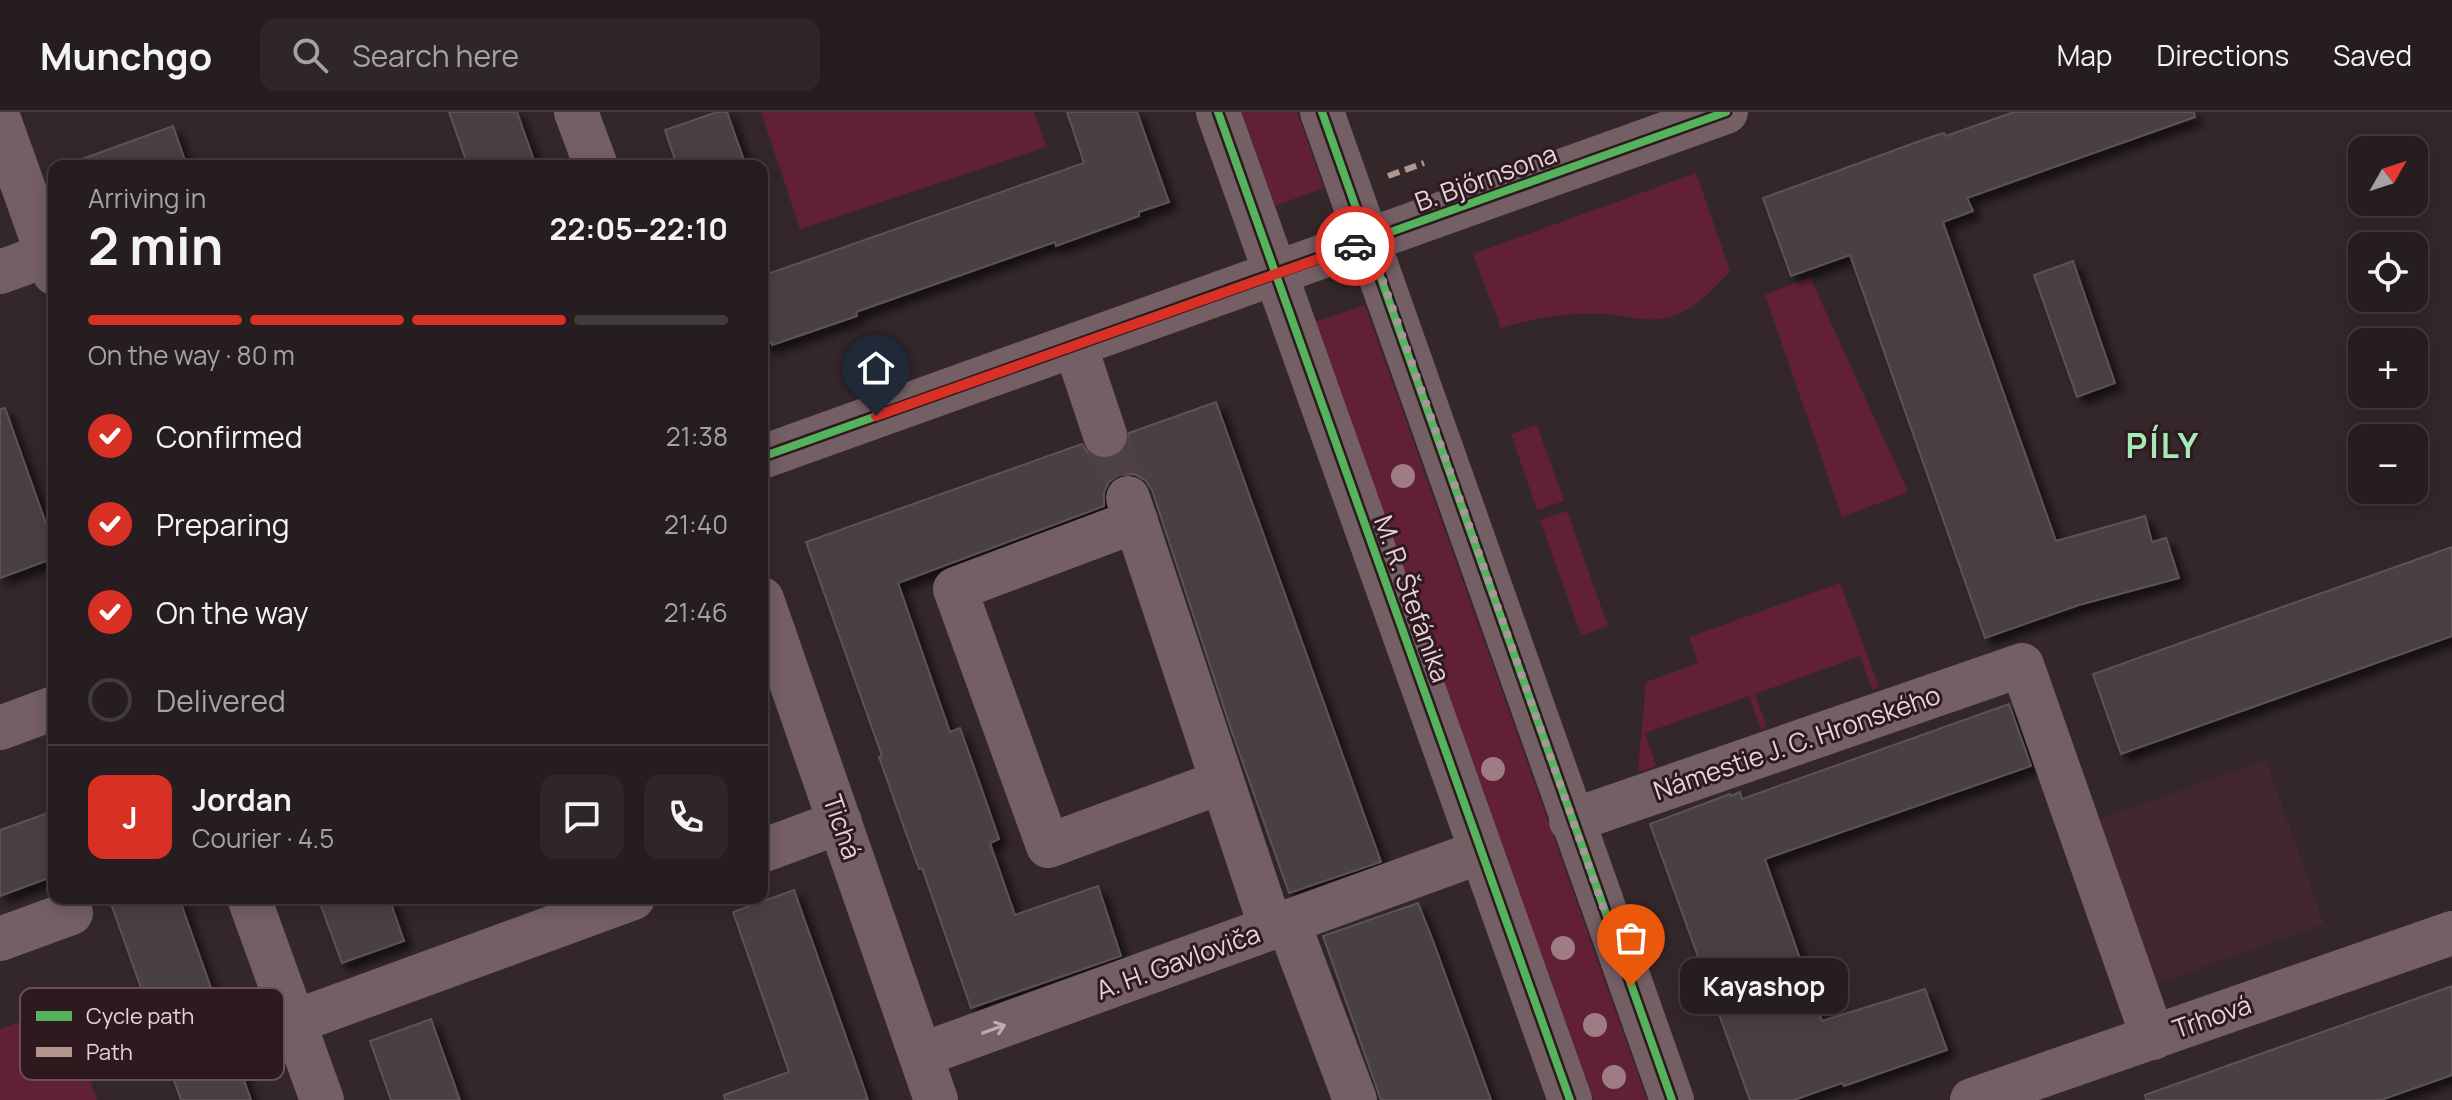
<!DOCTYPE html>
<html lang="en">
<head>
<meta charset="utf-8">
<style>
  body { margin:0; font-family:Manrope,sans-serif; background:#2e2629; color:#f1f3f6; height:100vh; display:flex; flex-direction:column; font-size:30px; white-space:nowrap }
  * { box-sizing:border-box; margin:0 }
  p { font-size:26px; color:#a4a2a5 }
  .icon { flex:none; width:44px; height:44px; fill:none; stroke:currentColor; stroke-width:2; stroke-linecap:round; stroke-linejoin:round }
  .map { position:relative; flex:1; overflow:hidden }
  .panel { position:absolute; left:48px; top:48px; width:720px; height:744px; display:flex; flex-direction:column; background:#261d20; border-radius:16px; box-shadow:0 4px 20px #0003,0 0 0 2px #423b3e }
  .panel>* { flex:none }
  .needle { width:52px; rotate:51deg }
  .tools { position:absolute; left:2348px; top:24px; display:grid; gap:16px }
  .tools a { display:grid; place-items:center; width:80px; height:80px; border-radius:16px; background:#261d20; box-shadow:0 4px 20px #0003,0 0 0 2px #423b3e; font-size:40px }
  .pin { position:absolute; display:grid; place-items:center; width:68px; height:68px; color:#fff; margin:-82px -34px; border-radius:50% 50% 50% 0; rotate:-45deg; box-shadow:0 0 8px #0007 }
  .pin .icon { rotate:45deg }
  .courier { position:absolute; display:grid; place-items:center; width:80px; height:80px; margin:-40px; border:6px solid #d93025; border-radius:50%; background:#fff; color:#222; box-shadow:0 2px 10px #0007 }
  .bubble { position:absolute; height:56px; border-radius:16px; background:#261d20; box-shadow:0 4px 20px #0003,0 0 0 2px #423b3e; font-size:26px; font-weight:700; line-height:56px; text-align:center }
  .summary em { font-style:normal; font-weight:700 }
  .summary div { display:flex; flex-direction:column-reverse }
  .summary { display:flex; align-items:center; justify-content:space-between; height:136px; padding:0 40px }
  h1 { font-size:52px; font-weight:700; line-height:60px }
  .bar { display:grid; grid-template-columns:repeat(4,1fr); gap:12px 8px; align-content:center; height:96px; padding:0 40px }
  .bar i { height:10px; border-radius:6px; background:#423b3e }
  .bar .active { background:#d93025 }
  .bar p { grid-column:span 4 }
  .line { display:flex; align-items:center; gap:20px; padding:0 40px; border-top:2px solid #423b3e }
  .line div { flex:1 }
  .round { display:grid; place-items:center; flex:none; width:84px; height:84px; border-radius:16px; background:#2e2629 }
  ol { padding:0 40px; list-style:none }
  li { display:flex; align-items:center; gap:24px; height:88px }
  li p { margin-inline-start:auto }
  li .icon { padding:8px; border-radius:50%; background:#d93025; color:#fff; stroke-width:4 }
  li:last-child { color:#a4a2a5 }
  li i { width:44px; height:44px; border:4px solid #423b3e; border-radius:50% }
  header { display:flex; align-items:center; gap:48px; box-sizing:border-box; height:112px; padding:0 40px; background:#261d20; border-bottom:2px solid #423b3e }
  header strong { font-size:38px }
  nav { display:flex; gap:44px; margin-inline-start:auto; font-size:28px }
  .search { width:560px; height:72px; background:#2e2629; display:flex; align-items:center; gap:20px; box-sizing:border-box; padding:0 28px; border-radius:16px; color:#a4a2a5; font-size:30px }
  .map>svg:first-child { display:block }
  .built { fill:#43272e }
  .green { fill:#622037 }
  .building { fill:#4a3f42; stroke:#5d5255; stroke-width:2; filter:url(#shadow) }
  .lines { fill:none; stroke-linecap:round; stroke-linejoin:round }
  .minor-tunnel { stroke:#4e4144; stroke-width:44; stroke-dasharray:44 22; stroke-linecap:butt }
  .minor { stroke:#745f65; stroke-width:44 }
  .quiet { stroke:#b2968c; stroke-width:6; stroke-dasharray:12 6; stroke-linecap:butt }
  .cycleway-casing { stroke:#2e191e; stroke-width:13 }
  .cycleway { stroke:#56b35d; stroke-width:8 }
  .tree { fill:#9f7c84 }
  .oneway { stroke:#bdabb0 }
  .done { stroke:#a6979b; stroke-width:8; stroke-dasharray:0 14.4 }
  .route { stroke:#d93025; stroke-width:10 }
  .labels { text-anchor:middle; stroke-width:6; stroke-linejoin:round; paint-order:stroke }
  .street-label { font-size:26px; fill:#e4d4d8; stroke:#2e191e }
  .district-label { font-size:34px; font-weight:bold; letter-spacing:2px; fill:#a3eab7; stroke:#2e191e }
  .key { fill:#2e191e; stroke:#655156; stroke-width:2 }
  .key-label { font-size:22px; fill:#e4d4d8 }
</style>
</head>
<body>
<header>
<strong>Munchgo</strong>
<div class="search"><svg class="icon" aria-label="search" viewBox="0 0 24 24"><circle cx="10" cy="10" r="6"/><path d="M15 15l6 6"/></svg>Search here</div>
<nav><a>Map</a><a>Directions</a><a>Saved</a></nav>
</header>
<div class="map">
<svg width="2452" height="988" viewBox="0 0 2452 988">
  <defs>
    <filter id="shadow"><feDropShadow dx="7" dy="7" stdDeviation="4" flood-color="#0009"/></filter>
  </defs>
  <rect width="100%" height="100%" fill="#33272a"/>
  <path class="built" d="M2266 648 2324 812 2156 872 2097 708Z"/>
  <g class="green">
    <path d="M761 0H1034L1046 35 800 117Z"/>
    <path d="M1242 0H1297L1324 76 1275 94Z"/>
    <path d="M1696 61 1730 159C1711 180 1689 204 1660 207 1641 209 1623 203 1604 202 1570 200 1533 206 1501 216L1473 142Z"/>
    <path d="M1810 165 1908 380 1842 405 1765 183Z"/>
    <path d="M1365 193 1647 988H1593L1315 210Z"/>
    <path d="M1537 313 1564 389 1537 398 1511 322Z"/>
    <path d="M1567 399 1608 514 1581 523 1540 408Z"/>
    <path d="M1840 471 1879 575 1872 577 1860 544 1755 582 1767 615 1761 617 1749 584 1645 621 1656 654 1638 660 1646 570 1698 551 1689 525Z"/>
    <path d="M64 894 97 988H0V917Z"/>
  </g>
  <g class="building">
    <path d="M449 0H517L536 54H468Z"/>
    <path d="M717 0H727L746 54H677L665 18Z"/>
    <path d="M1067 0H1137L1169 90 1139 100V104L1056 134 1055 130 856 200 857 204 772 233V230L762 234V164L1084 51Z"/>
    <path d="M2014 0H2194L2195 5 1967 86 1973 99 1943 110 2056 429 2145 404 2152 430 2166 426 2179 466 2079 493 1985 526 1850 143 1791 164 1763 86 1928 26 1944 21 1946 24Z"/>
    <path d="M173 14 187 54H75L74 50Z"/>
    <path d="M2073 149 2115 271 2077 285 2034 163Z"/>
    <path d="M1216 290 1381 750 1289 781 1232 620 1152 378 1145 368 1134 362 1119 363 1109 370 1104 380V394L898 471 950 620 960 616 980 672 999 727 990 731 1015 803 1098 774 1121 844 971 896 922 756 919 757 897 696 879 645 882 644 806 430 1082 332 1088 341 1099 347 1114 346 1124 339 1129 329V321Z"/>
    <path d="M5 296 54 434V446L0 466V297Z"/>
    <path d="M2452 435V524L2121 642 2093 562Z"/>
    <path d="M2009 592 2031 654 1765 747 1822 909 1925 877 1947 938 1844 974 1842 971 1794 988H1750L1650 712 1730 682 1731 684 1740 680 1742 687Z"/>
    <path d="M54 699V764L0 784V718Z"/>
    <path d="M794 778 856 953 868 988H725L724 983 789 960 733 800Z"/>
    <path d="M109 786H179L251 988H181Z"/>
    <path d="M318 786H389L404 829 342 851Z"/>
    <path d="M1418 791 1432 826 1491 988H1381L1323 824Z"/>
    <path d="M2452 874V963L2381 988H2146L2145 983Z"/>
    <path d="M431 907 460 988H391L370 929Z"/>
  </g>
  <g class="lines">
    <path class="minor-tunnel" d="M1105 323 1128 386"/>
    <g class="minor">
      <path d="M576 0 596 54"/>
      <path d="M1218 0 1570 988"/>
      <path d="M1322 0 1672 988"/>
      <path d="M0 10 54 161"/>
      <path d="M0 160 47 143"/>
      <path d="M1075 233 1105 323"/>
      <path d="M762 345 1726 0"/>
      <path d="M1128 386 1271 816"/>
      <path d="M1136 409 955 477 1048 734 1221 670"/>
      <path d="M762 487 936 988"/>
      <path d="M0 616 54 596"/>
      <path d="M1571 709 2022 553 2153 926"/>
      <path d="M762 739 840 710"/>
      <path d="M249 786 322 988"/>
      <path d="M1288 810 1355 988"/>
      <path d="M0 827 71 801"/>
      <path d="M294 910 633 786"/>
      <path d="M921 943 1480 740"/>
      <path d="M1972 988 2452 821"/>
    </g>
    <path class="quiet" d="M1388 64 1424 51"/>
    <defs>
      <g id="cycleway">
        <path d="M1218 0 1570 988"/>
        <path d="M1322 0 1672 988"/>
        <path d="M762 345 1726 0"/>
      </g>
    </defs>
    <use href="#cycleway" class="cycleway-casing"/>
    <use href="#cycleway" class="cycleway"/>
  </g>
  <g class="tree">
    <circle cx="1403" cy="364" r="12"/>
    <circle cx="1493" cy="657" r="12"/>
    <circle cx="1563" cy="836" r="12"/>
    <circle cx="1595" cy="913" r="12"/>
    <circle cx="1614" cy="965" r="12"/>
  </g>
  <defs><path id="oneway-shaft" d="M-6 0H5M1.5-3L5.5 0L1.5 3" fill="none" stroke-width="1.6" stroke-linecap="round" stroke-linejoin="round" transform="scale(2)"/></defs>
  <use class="oneway" href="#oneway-shaft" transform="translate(994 917) rotate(-20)"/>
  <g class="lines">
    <path class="done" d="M1355 134 1369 129 1631 874"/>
    <path class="route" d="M876 304 1355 134"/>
  </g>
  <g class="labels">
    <g class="street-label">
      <text transform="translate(1486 66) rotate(-20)" y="9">B. Bjőrnsona</text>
      <text transform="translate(1412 487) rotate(70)" y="9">M. R. Štefánika</text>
      <text transform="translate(1797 631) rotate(-19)" y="9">Námestie J. C. Hronského</text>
      <text transform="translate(842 715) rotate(71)" y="9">Tichá</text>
      <text transform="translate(1178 850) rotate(-20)" y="9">A. H. Gavloviča</text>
      <text transform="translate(2212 905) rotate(-19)" y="9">Trhová</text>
    </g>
    <g class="district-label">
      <text x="2163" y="346">PÍLY</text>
    </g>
  </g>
  <rect x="20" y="876" width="264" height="92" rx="12" class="key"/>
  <rect x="36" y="899" width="36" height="10" fill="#56b35d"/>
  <rect x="36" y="935" width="36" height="10" fill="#b2968c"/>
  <g class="key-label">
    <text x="86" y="912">Cycle path</text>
    <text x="86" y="948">Path</text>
  </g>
</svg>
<div class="tools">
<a><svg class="needle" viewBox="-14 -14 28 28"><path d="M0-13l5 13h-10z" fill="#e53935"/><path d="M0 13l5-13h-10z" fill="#a4a2a5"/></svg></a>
<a><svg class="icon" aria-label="locate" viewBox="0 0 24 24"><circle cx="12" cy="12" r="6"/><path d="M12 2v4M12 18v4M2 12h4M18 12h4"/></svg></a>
<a>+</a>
<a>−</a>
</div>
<div class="pin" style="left:1631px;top:874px;background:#ea580c"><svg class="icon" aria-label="bag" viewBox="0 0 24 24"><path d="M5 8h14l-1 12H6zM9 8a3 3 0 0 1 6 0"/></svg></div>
<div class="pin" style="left:876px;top:304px;background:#1f2937"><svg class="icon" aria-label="home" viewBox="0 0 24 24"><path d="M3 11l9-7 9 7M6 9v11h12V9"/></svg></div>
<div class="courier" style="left:1355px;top:134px"><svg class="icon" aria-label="car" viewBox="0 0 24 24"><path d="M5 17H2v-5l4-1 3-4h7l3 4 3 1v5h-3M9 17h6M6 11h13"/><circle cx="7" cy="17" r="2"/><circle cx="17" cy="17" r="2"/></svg></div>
<div class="bubble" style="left:1680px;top:846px;width:168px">Kayashop</div>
<section class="panel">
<div class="summary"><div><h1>2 min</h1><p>Arriving in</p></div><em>22:05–22:10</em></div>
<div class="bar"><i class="active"></i><i class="active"></i><i class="active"></i><i></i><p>On the way · 80 m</p></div>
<ol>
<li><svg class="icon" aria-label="check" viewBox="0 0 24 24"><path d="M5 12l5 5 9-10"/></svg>Confirmed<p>21:38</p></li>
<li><svg class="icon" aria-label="check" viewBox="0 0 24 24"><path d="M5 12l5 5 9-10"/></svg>Preparing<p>21:40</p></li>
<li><svg class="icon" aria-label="check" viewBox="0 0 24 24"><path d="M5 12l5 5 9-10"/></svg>On the way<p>21:46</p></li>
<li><i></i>Delivered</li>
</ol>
<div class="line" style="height:144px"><b class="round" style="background:#d93025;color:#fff">J</b><div><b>Jordan</b><p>Courier · 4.5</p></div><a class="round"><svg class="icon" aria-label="chat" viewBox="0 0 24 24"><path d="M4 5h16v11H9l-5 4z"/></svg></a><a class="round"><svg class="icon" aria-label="phone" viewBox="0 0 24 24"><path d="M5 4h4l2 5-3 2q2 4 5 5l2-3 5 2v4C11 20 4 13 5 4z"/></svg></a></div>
</section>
</div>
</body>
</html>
